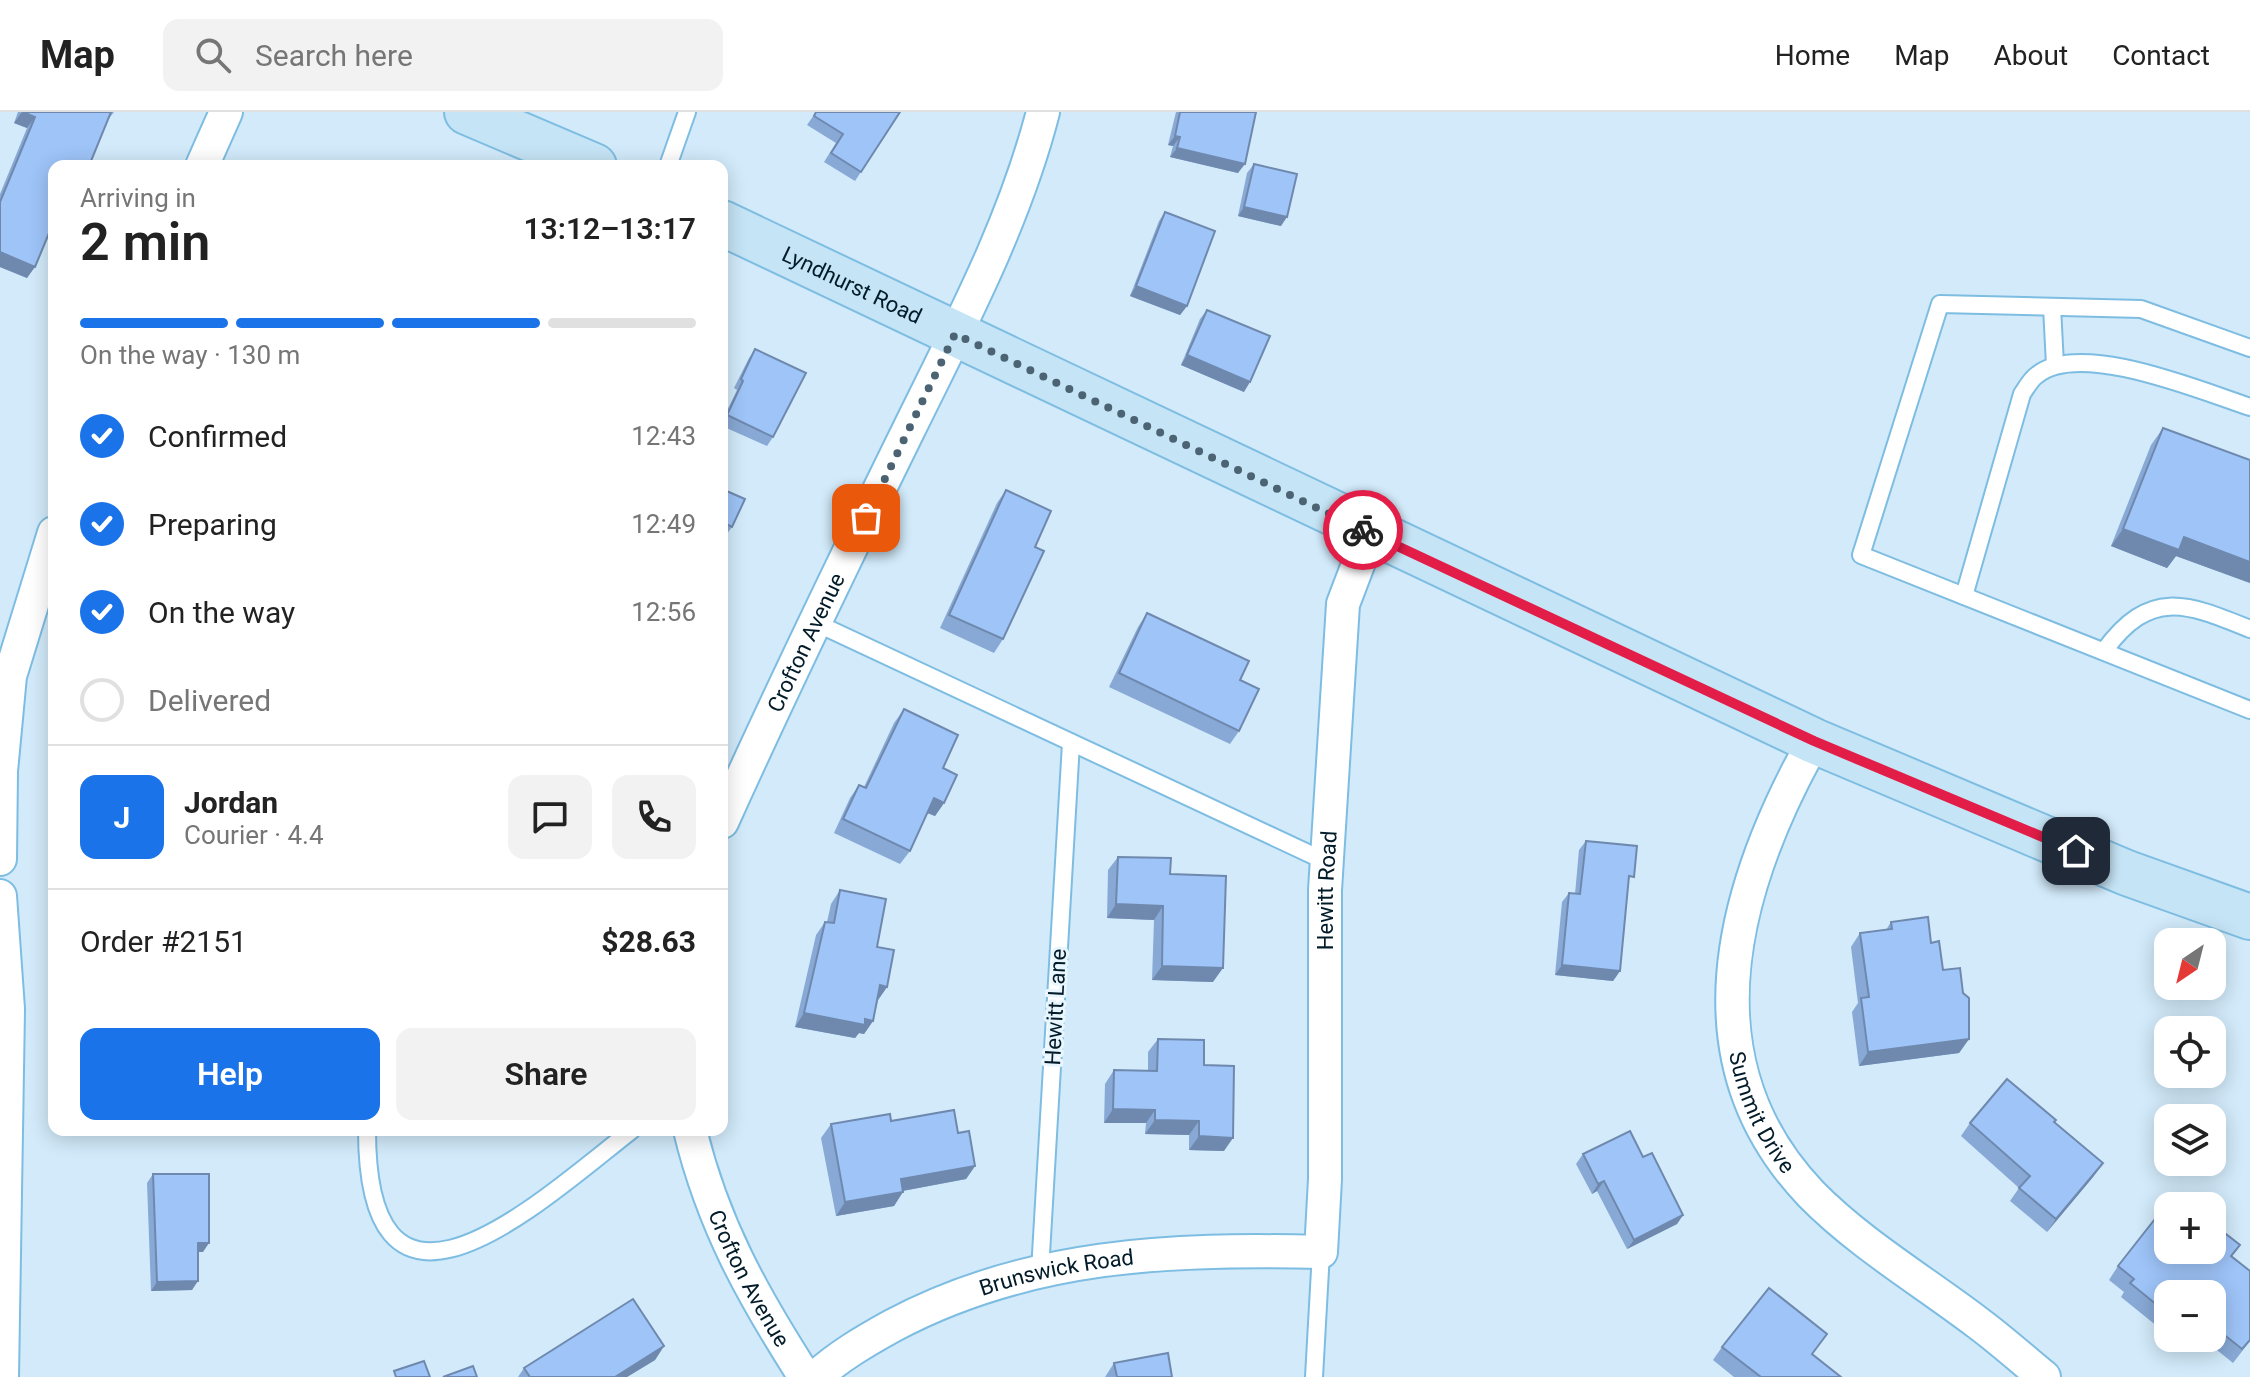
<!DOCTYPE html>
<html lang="en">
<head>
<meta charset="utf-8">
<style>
  body { margin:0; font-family:Roboto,sans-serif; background:#f2f2f2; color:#222; height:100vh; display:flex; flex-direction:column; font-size:30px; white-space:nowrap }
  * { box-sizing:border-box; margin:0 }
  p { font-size:26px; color:#767676 }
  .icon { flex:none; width:44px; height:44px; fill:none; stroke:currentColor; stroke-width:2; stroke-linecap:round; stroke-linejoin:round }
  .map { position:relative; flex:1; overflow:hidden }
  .details { position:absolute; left:48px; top:48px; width:680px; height:976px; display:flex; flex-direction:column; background:#fff; border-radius:16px; box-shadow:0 4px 20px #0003 }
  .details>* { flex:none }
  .needle { width:52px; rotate:215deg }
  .controls { position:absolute; left:2154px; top:816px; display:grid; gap:16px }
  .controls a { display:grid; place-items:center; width:72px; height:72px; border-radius:16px; background:#fff; box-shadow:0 4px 20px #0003; font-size:40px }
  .pin { position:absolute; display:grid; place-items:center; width:68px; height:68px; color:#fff; margin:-34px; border-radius:16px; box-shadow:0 4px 12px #0006 }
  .courier { position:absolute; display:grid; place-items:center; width:80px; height:80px; margin:-40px; border:6px solid #e11d48; border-radius:50%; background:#fff; color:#222; box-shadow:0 2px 10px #0007 }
  .summary em { font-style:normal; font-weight:600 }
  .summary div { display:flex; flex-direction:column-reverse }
  .summary { display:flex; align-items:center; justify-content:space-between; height:136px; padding:0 32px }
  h1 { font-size:52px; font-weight:600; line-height:60px }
  .bar { display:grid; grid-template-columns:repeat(4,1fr); gap:12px 8px; align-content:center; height:96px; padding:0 32px }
  .bar i { height:10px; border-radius:6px; background:#e0e0e0 }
  .bar .selected { background:#1a73e8 }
  .bar p { grid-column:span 4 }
  .line { display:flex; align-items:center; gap:20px; padding:0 32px; border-top:2px solid #e0e0e0 }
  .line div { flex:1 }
  .round { display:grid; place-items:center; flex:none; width:84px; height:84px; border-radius:16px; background:#f2f2f2 }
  ol { padding:0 32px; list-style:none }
  li { display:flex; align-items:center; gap:24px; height:88px }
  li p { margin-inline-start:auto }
  li .icon { padding:8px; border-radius:50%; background:#1a73e8; color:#fff; stroke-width:4 }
  li:last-child { color:#767676 }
  li i { width:44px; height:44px; border:4px solid #e0e0e0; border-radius:50% }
  .primary-button { display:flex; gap:16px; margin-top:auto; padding:16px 32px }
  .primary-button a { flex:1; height:92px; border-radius:16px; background:#1a73e8; color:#fff; font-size:32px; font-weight:600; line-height:92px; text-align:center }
  .primary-button a+a { background:#f2f2f2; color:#222 }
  header { display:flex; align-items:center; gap:48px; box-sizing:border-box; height:112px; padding:0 40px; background:#fff; border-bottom:2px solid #e0e0e0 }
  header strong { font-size:38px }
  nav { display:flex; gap:44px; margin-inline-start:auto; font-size:28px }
  .search { width:560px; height:72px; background:#f2f2f2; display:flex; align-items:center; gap:20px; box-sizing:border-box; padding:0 28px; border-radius:16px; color:#767676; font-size:30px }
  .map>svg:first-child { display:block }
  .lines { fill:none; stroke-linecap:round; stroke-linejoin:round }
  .lane-casing { stroke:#7ebde2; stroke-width:20 }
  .street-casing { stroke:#7ebde2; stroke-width:36 }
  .secondary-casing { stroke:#7ebde2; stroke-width:48 }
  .lane { stroke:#fff; stroke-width:16 }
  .street { stroke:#fff; stroke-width:32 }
  .secondary { stroke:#c5e4f5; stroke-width:44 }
  .wall { fill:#88a9d5 }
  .shaded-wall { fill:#6f89ae }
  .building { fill:#9ec4f8; stroke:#6f89ae; stroke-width:2 }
  .done { stroke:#4b6372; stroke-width:8; stroke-dasharray:0 14.4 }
  .route { stroke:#e11d48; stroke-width:10 }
  .labels { text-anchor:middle; stroke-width:6; stroke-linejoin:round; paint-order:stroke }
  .street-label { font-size:22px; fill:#021b29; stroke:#e9f6fd }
</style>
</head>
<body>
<header>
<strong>Map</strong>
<div class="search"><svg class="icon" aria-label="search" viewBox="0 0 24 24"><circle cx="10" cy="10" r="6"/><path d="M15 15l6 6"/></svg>Search here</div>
<nav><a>Home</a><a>Map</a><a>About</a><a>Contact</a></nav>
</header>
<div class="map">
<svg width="2250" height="1265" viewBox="0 0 2250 1265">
  <rect width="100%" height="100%" fill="#d2eafa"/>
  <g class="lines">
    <defs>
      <g id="lane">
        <path d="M668 54 687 0"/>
        <path d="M2052 195 2055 253"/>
        <path d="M2250 236 2141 197 1940 192 1861 443 2250 598"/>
        <path d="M1964 484 2022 282C2026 276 2031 267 2037 263 2080 228 2201 279 2250 295"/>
        <path d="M814 510 1327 750"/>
        <path d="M2104 539C2150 476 2186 491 2250 517"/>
        <path d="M367 1018C367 1252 542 1088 632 1018"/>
        <path d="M1040 1159 1071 631"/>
        <path d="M1314 1265 1321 1140"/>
      </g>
      <g id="street">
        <path d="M202 54 226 0"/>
        <path id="s1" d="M1814 629C1733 773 1682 947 1811 1082 1860 1132 1923 1169 1978 1211 2001 1228 2022 1247 2044 1265"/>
        <path id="s2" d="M722 710C782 577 845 447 909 317 960 213 1014 112 1043 0"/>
        <path d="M0 747 1 659 10 564 54 421"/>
        <path d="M0 784 8 897 2 1265"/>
        <path id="s3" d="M690 1018C713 1113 753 1184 805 1265"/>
        <path id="s4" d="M816 1265C839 1244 865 1229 892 1214 1027 1142 1171 1136 1321 1140L1325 1067V778L1343 492 1370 421"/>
      </g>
      <g id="secondary">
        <path d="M467 0 594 54"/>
        <path id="s5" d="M722 111 1814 629 2127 761 2250 805"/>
      </g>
    </defs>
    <use href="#lane" class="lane-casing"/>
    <use href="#street" class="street-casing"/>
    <use href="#secondary" class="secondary-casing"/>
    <use href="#lane" class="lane"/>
    <use href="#street" class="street"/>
    <use href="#secondary" class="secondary"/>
  </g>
  <g class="wall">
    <path d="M18 0H114L107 9 54 54V120L50 118 27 166 0 155V82L27 16 14 11Z"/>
    <path d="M816 0H900L855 69 824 50 836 31 807 13Z"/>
    <path d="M1176 0H1256L1238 61 1170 45 1173 34 1168 33Z"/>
    <path d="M1254 52 1281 114 1238 104 1247 61Z"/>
    <path d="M1165 100 1187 194 1180 203 1130 184 1159 109Z"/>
    <path d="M1207 198 1244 280 1181 253 1200 207Z"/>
    <path d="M755 237 773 325 767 334 722 314V309L737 278 734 276 749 246Z"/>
    <path d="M2163 316 2250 348V471L2176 444 2167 456 2111 434 2151 333Z"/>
    <path d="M722 377 732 415 724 426H722Z"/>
    <path d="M1006 378 1035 435 1003 527 994 541 940 516 997 391Z"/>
    <path d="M1147 501 1240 568 1239 619 1230 632 1109 575 1138 515Z"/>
    <path d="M904 597 943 656 944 691 935 704 927 701 910 739 900 752 834 721 850 686 859 673 864 675 894 611Z"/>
    <path d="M1586 729 1628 774 1620 859 1613 869 1555 863 1562 790 1569 781 1575 782 1579 738Z"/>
    <path d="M1118 745 1170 762 1213 870 1152 868 1154 808 1107 806 1108 758Z"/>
    <path d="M840 778 877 835 887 875 878 888 873 909 864 922 859 921 855 926 795 915 816 823 825 810H827L831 792Z"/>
    <path d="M1891 810 1931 831 1969 927 1959 941 1859 954 1852 900 1858 891 1851 835 1860 821 1886 818Z"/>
    <path d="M1158 927 1204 953 1224 1039 1189 1038V1023L1145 1022 1146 1011H1104L1105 972 1114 958 1148 959V940Z"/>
    <path d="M891 1009 958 1021 975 1054 966 1067 903 1079 894 1094 836 1104 821 1026 831 1012Z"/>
    <path d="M2055 1010 2103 1051 2093 1065 2047 1120 2010 1089 2019 1076 1961 1024 1970 1011Z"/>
    <path d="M1583 1042 1643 1045 1683 1103 1677 1112 1627 1137 1597 1079 1592 1082 1576 1052Z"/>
    <path d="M153 1062 203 1140H198L192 1178 151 1179 147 1071Z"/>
    <path d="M2240 1133 2232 1144 2250 1229 2233 1251 2202 1226H2212V1182H2168V1223L2121 1185 2124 1180 2109 1168 2118 1154 2168 1138Z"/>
    <path d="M2180 1226H2197L2191 1234Z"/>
    <path d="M664 1234 655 1248 627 1265H518L524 1256Z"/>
    <path d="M1722 1235 1812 1242 1841 1265H1734L1713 1248Z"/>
    <path d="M1114 1251 1172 1265H1105Z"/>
  </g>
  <g class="shaded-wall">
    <path d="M22 0 35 5 27 16 14 11Z"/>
    <path d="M1175 24 1180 25 1173 34 1168 33Z"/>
    <path d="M1177 36 1245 52 1238 61 1170 45Z"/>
    <path d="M1244 95 1287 105 1281 114 1238 104Z"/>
    <path d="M0 140 35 155 27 166 0 155Z"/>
    <path d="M1136 174 1187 194 1180 203 1130 184Z"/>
    <path d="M1187 243 1250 270 1244 280 1181 253Z"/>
    <path d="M2123 417 2184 425 2250 450V471L2176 444 2167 456 2111 434Z"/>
    <path d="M934 686 944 691 935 704 925 700Z"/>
    <path d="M1116 792 1163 794 1154 808 1107 806Z"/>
    <path d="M1562 853 1620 859 1613 869 1555 863Z"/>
    <path d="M1162 854 1223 856 1213 870 1152 868Z"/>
    <path d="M880 873 887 875 878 888Z"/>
    <path d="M804 901 865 907 873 909 864 922 859 921 855 926 795 915Z"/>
    <path d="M1969 927 1959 941 1859 954 1868 940Z"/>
    <path d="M1113 997 1155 998 1146 1011H1104Z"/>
    <path d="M1155 1008 1199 1009 1189 1023 1145 1022Z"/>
    <path d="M1199 1024 1233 1026 1224 1039 1189 1038Z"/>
    <path d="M2103 1051 2093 1065 2047 1120 2056 1107Z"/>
    <path d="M975 1054 966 1067 891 1081 901 1067Z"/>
    <path d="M1604 1069 1597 1079 1592 1082 1598 1072Z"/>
    <path d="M903 1080 894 1094 836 1104 845 1090Z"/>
    <path d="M1683 1103 1677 1112 1627 1137 1634 1128Z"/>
    <path d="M198 1131H209L203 1140H191Z"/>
    <path d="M198 1169 192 1178 151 1179 157 1170Z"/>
    <path d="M664 1234 655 1248 627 1265H615Z"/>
  </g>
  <g class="building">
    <path d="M23 0H111L89 54H54V109L35 155 0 140V90L35 5Z"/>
    <path d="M816 0H900L861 60 831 41 843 22 814 4Z"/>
    <path d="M1180 0H1256L1245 52 1177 36 1180 25 1175 24Z"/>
    <path d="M1254 52 1297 62 1287 105 1244 95Z"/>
    <path d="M1165 100 1215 119 1187 194 1136 174Z"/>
    <path d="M1207 198 1270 224 1250 270 1187 243Z"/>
    <path d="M755 237 806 261 773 325 727 303 743 269 741 267Z"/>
    <path d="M2163 316 2250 348V450L2184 425 2179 438 2123 417Z"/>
    <path d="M722 377 745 387 732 415 722 410Z"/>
    <path d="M1006 378 1051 399 1035 435 1044 439 1003 527 949 503Z"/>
    <path d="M1147 501 1249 549 1240 568 1259 577 1239 619 1119 561Z"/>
    <path d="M904 597 958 623 943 656 957 663 944 691 934 686 910 739 843 707 859 673 866 676Z"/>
    <path d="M1586 729 1637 734 1634 765 1629 764 1620 859 1562 853 1569 781 1580 782Z"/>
    <path d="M1118 745 1171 746 1170 762 1226 764 1223 856 1162 854 1163 794 1116 792Z"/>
    <path d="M840 778 886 787 877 835 894 838 887 875 880 873 873 909 865 907V913L804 901 825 810 834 811Z"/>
    <path d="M1928 805 1931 831 1939 829 1943 858 1960 856 1963 881 1969 886V927L1868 940 1861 886 1869 885 1860 821 1892 817 1891 810Z"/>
    <path d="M1158 927 1204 928V953L1234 954 1233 1026 1199 1024V1009L1155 1008V998L1113 997 1114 958 1157 959Z"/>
    <path d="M2007 967 2056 1008 2054 1010 2103 1051 2056 1107 2019 1076 2030 1064 1970 1011Z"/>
    <path d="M954 998 958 1021 969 1019 975 1054 901 1067 903 1080 845 1090 831 1012 890 1002 891 1009Z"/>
    <path d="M1630 1019 1643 1045 1652 1041 1683 1103 1634 1128 1604 1069 1598 1072 1583 1042Z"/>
    <path d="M153 1062H209V1131H198V1169L157 1170Z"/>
    <path d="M2162 1098 2168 1102V1138H2212V1111L2240 1133 2231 1144 2250 1159V1228L2242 1237 2212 1213V1182H2168V1202L2130 1171 2134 1167 2118 1154Z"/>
    <path d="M1769 1176 1827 1222 1812 1242 1841 1265H1761L1722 1235Z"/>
    <path d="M633 1187 664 1234 615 1265H530L524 1256Z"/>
    <path d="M1168 1241 1172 1265H1117L1114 1251Z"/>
    <path d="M424 1249 430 1265H396L394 1259Z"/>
    <path d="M473 1254 477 1265H443Z"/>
  </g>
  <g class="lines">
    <path class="done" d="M866 406 955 222 1363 418"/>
    <path class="route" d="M1363 418 1814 629 2076 739"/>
  </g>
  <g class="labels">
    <g class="street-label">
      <text dy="8" stroke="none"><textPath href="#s5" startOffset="144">Lyndhurst Road</textPath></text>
      <text dy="8" stroke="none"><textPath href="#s2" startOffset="198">Crofton Avenue</textPath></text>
      <text dy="8" stroke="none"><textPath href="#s4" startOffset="894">Hewitt Road</textPath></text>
      <text transform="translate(1055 895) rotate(-87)" y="8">Hewitt Lane</text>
      <text dy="8" stroke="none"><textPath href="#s1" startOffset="392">Summit Drive</textPath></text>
      <text dy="8" stroke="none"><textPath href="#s4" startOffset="266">Brunswick Road</textPath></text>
      <text dy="8" stroke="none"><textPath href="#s3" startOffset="160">Crofton Avenue</textPath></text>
    </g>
  </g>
</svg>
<div class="controls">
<a><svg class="needle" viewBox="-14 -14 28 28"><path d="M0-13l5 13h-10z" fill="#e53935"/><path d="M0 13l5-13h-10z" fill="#767676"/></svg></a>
<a><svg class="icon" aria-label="locate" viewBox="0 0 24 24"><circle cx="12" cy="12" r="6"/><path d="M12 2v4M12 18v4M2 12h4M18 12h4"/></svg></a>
<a><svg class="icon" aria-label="layers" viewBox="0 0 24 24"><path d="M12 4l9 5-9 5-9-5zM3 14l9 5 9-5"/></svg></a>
<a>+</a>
<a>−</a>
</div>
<div class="pin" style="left:866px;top:406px;background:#ea580c"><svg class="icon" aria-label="bag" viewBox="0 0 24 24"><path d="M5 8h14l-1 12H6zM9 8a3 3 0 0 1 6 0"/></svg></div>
<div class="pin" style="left:2076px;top:739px;background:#1f2937"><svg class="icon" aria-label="home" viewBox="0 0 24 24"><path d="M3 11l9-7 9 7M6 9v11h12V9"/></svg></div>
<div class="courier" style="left:1363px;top:418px"><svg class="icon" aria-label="bike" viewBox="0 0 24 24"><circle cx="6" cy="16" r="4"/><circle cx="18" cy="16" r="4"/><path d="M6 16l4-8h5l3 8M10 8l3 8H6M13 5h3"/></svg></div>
<section class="details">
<div class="summary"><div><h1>2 min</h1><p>Arriving in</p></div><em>13:12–13:17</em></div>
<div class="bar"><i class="selected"></i><i class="selected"></i><i class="selected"></i><i></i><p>On the way · 130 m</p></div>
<ol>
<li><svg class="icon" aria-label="check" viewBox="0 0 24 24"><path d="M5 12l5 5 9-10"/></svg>Confirmed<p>12:43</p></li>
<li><svg class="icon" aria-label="check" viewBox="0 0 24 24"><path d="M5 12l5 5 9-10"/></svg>Preparing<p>12:49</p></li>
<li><svg class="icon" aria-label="check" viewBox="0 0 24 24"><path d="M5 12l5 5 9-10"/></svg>On the way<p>12:56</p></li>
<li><i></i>Delivered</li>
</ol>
<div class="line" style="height:144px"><b class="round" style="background:#1a73e8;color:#fff">J</b><div><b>Jordan</b><p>Courier · 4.4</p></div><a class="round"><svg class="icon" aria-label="chat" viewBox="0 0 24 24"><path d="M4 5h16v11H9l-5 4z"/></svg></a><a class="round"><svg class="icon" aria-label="phone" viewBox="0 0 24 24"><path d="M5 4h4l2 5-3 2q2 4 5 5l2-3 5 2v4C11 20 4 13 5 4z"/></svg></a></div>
<div class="line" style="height:104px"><div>Order #2151</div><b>$28.63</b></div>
<div class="primary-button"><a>Help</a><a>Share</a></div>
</section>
</div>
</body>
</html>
